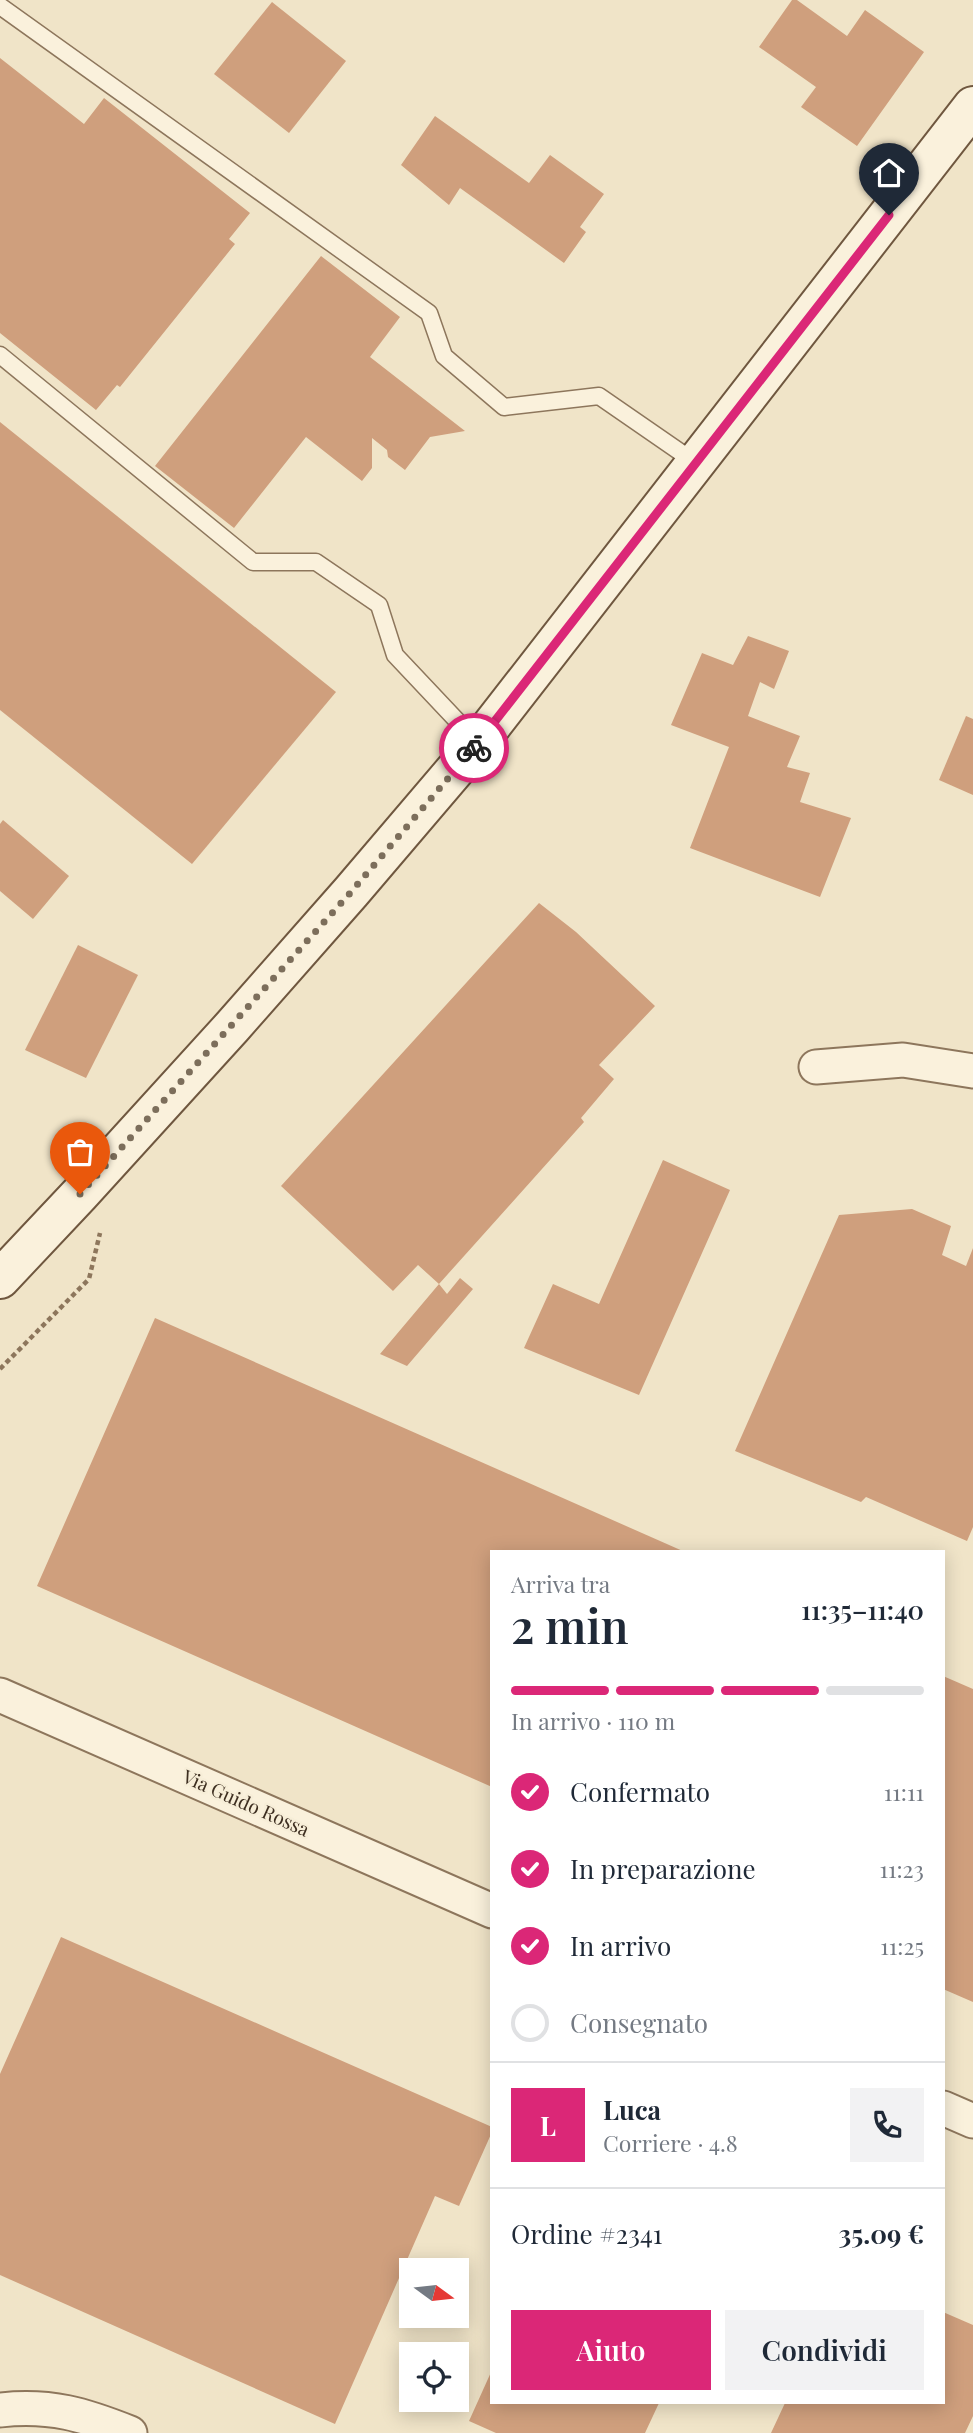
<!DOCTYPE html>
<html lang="it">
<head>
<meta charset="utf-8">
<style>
  body { margin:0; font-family:"Playfair Display",serif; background:#f2f2f3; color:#1f2937; height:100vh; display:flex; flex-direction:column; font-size:26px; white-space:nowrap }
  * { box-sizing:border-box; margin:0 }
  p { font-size:23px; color:#747a83 }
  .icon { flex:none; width:38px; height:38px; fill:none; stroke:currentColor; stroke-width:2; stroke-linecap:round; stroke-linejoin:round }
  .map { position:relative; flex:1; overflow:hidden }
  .side { position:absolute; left:490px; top:1550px; width:455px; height:854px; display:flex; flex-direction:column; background:#fff; border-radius:0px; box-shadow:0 4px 18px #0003 }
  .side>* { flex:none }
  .needle { width:46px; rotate:105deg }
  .buttons { position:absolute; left:399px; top:2258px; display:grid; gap:14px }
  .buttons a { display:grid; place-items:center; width:70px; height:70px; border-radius:0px; background:#fff; box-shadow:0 4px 18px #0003; font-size:35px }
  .pin { position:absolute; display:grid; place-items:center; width:60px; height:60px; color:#fff; margin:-72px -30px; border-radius:50% 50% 50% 0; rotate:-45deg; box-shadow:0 0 7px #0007 }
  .pin .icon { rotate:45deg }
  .courier { position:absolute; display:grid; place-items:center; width:70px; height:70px; margin:-35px; border:5px solid #db2777; border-radius:50%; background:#fff; color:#222; box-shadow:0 2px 9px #0007 }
  .head em { font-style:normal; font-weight:600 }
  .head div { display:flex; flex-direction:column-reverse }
  .head { display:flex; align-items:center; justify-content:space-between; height:119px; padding:0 21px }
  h1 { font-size:46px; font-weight:600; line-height:52px }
  .bar { display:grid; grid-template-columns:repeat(4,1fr); gap:10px 7px; align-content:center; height:84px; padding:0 21px }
  .bar i { height:9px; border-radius:5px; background:#e0e1e3 }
  .bar .active { background:#db2777 }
  .bar p { grid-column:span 4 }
  .line { display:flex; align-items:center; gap:18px; padding:0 21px; border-top:2px solid #e0e1e3 }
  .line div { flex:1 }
  .round { display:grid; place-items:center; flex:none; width:74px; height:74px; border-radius:0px; background:#f2f2f3 }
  ol { padding:0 21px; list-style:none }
  li { display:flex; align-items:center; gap:21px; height:77px }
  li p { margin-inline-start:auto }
  li .icon { padding:7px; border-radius:50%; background:#db2777; color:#fff; stroke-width:4 }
  li:last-child { color:#747a83 }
  li i { width:38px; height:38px; border:4px solid #e0e1e3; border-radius:50% }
  .primary-button { display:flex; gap:14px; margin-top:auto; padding:14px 21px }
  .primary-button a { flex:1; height:80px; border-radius:0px; background:#db2777; color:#fff; font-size:28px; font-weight:600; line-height:80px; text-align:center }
  .primary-button a+a { background:#f2f2f3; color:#1f2937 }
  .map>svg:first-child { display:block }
  .building { fill:#cf9f7d }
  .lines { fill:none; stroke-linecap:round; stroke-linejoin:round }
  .lane-casing { stroke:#8d765c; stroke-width:19 }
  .street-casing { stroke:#8d765c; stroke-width:37 }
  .secondary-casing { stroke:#6f573f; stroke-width:42 }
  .path { stroke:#8d765c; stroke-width:4.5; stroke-dasharray:5 3.5; stroke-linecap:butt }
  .lane { stroke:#faf1dc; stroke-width:16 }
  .street { stroke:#faf1dc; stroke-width:33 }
  .secondary { stroke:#faf1dc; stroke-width:38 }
  .done { stroke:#7c6e5b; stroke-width:7; stroke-dasharray:0 12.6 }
  .route { stroke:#db2777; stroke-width:9 }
  .labels { text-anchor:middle; stroke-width:5; stroke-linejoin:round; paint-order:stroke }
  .street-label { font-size:19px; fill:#3d2e20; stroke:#f7eed8 }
</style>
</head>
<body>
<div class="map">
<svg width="973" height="2433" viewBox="0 0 973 2433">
  <rect width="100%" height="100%" fill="#f0e4c8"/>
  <g class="building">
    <path d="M792 0H797L847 36 865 10 924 52 857 146 801 107 816 87 759 47Z"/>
    <path d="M272 2 346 61 289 133 214 74Z"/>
    <path d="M0 58 84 124 104 98 250 213 229 239 235 244 120 387 117 385 96 410 0 333Z"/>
    <path d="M435 116 529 183 550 155 604 194 580 227 586 232 564 263 460 188 449 205 401 165Z"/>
    <path d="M321 256 400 317 370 357 465 431 430 437 405 470 388 457 387 450 372 438V468L362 481 306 437 234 528 155 466Z"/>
    <path d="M0 422 336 692 192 864 0 710Z"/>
    <path d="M748 636 789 651 774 689 760 682 748 716 800 736 787 767 810 773 800 802 851 818 820 897 690 848 729 747 671 725 702 653 733 665Z"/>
    <path d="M966 716 973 719V795L939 780Z"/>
    <path d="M3 820 69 876 33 919 0 891V824Z"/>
    <path d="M539 903 576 932 655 1006 599 1065 614 1079 581 1118 584 1122 439 1284 418 1265 393 1291 281 1186Z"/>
    <path d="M78 945 138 975 86 1078 25 1050Z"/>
    <path d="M663 1160 730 1190 639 1395 524 1348 553 1284 599 1304Z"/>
    <path d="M912 1209 951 1226 942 1255 966 1266 973 1248V1527L967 1541 866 1497 861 1502 735 1451 839 1215Z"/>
    <path d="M460 1278 473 1289 407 1366 380 1354 439 1284 447 1294Z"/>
    <path d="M155 1318 685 1552H492V1787L37 1586Z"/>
    <path d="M943 1676 973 1689V2002L943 1989Z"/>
    <path d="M61 1937 492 2127V2132L459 2206 435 2196 335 2424 0 2275V2074Z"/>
    <path d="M943 2312 973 2325V2416L965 2433H771L785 2403H943Z"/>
    <path d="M492 2370V2403H659L645 2433H496L469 2421Z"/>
  </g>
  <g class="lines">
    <defs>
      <g id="lane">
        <path d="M0 6 429 313 444 356 504 407 599 396 696 463"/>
        <path d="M0 355 253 562H316L379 605 395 655 478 743"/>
      </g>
      <g id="street">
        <path d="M816 1067 903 1060 973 1071"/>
        <path d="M0 1695 492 1911"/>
        <path d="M943 2108 973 2121"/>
        <path d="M0 2410C50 2404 85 2415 130 2433"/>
      </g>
      <path id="secondary" d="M0 1279 80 1194 232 1027 351 892 478 743 973 106"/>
    </defs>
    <use href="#lane" class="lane-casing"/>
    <use href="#street" class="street-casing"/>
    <use href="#secondary" class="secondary-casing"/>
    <path class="path" d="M0 1369 89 1279 100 1233"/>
    <use href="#lane" class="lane"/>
    <use href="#street" class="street"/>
    <use href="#secondary" class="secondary"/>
  </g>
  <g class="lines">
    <path class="done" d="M80 1194 351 892 474 748"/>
    <path class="route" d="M474 748 889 215"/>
  </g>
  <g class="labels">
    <g class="street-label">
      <text transform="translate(246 1803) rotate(24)" y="7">Via Guido Rossa</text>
    </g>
  </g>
</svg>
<div class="buttons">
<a><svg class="needle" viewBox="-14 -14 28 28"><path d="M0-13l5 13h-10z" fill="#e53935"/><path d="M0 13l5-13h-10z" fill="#747a83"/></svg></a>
<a><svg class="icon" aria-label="locate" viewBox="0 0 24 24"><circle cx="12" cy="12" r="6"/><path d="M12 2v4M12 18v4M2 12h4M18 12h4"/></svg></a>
</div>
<div class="pin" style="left:80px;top:1194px;background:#ea580c"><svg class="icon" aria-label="bag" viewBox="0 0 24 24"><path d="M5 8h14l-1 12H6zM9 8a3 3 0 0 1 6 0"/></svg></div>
<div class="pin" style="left:889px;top:215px;background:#1f2937"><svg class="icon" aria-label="home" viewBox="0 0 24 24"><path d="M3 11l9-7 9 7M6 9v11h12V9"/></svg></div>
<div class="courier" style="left:474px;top:748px"><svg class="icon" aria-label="bike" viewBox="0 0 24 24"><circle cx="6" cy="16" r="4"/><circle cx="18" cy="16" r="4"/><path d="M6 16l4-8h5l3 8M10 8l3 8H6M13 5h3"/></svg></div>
<section class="side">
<div class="head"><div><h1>2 min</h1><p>Arriva tra</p></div><em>11:35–11:40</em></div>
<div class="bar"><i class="active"></i><i class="active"></i><i class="active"></i><i></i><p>In arrivo · 110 m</p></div>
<ol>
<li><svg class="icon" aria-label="check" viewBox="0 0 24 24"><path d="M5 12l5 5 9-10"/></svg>Confermato<p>11:11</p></li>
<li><svg class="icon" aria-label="check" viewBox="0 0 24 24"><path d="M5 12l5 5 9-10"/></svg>In preparazione<p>11:23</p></li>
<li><svg class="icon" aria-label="check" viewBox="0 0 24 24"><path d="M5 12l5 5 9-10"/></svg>In arrivo<p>11:25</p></li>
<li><i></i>Consegnato</li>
</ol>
<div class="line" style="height:126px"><b class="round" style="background:#db2777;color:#fff">L</b><div><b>Luca</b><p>Corriere · 4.8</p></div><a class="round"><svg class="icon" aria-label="phone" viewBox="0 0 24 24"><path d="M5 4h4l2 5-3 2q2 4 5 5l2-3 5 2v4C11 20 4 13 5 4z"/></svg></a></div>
<div class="line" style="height:91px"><div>Ordine #2341</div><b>35.09 €</b></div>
<div class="primary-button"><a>Aiuto</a><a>Condividi</a></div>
</section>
</div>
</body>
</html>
